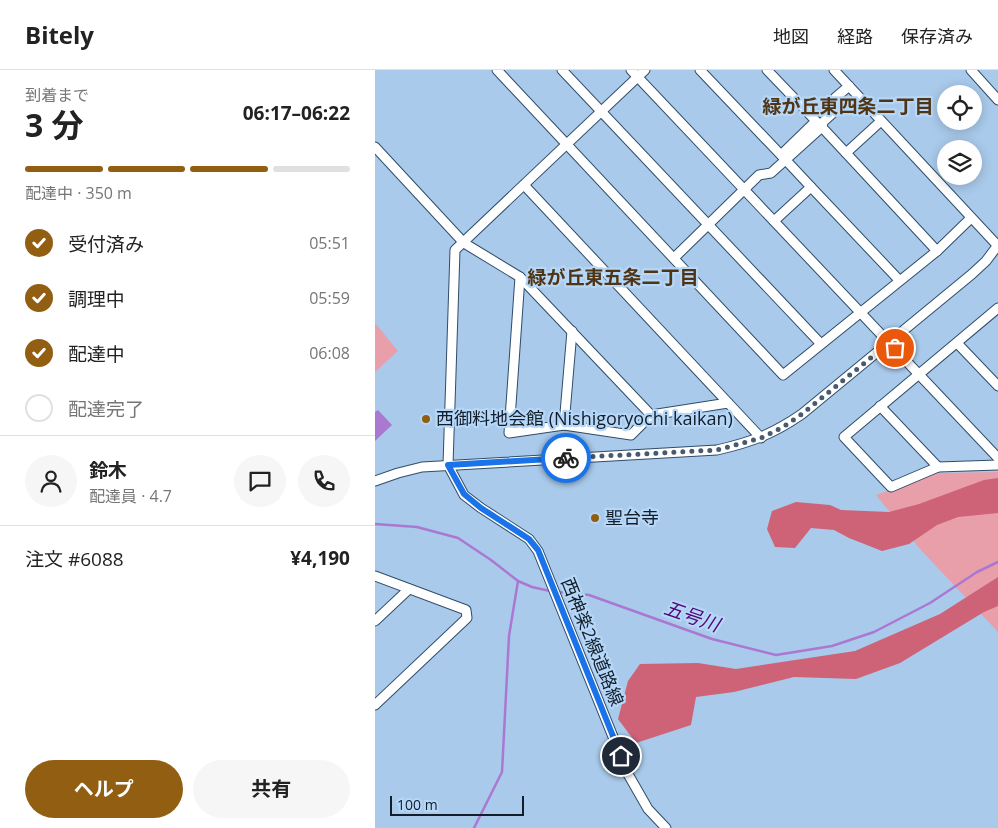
<!DOCTYPE html>
<html lang="ja">
<head>
<meta charset="utf-8">
<style>
  body { margin:0; font-family:"Open Sans","Noto Sans JP",sans-serif; background:#f6f6f6; color:#222; height:100vh; display:flex; flex-direction:column; font-size:19px; white-space:nowrap }
  * { box-sizing:border-box; margin:0 }
  p { font-size:16px; color:#767676 }
  .icon { flex:none; width:28px; height:28px; fill:none; stroke:currentColor; stroke-width:2; stroke-linecap:round; stroke-linejoin:round }
  .map { position:relative; flex:1; overflow:hidden }
  .details { display:flex; flex-direction:column; background:#fff; width:375px }
  .details>* { flex:none }
  .buttons { position:absolute; left:562px; top:15px; display:grid; gap:10px }
  .buttons a { display:grid; place-items:center; width:45px; height:45px; border-radius:50%; background:#fff; box-shadow:0 2px 12px #0003; font-size:25px }
  .scale { position:absolute; left:15px; bottom:12px; width:134px; box-sizing:border-box; padding-left:5px; border:2px solid #121e2a; border-top:0; font-size:14px; line-height:18px; white-space:nowrap; color:#121e2a; -webkit-text-stroke:4px #b6d7f8; paint-order:stroke }
  .pin { position:absolute; display:grid; place-items:center; width:42px; height:42px; color:#fff; margin:-21px; border:2px solid #fff; border-radius:50%; box-shadow:0 1px 5px #0007 }
  .courier { position:absolute; display:grid; place-items:center; width:50px; height:50px; margin:-25px; border:4px solid #1a73e8; border-radius:50%; background:#fff; color:#222; box-shadow:0 1px 6px #0007 }
  .summary em { font-style:normal; font-weight:700 }
  .summary div { display:flex; flex-direction:column-reverse }
  .summary { display:flex; align-items:center; justify-content:space-between; height:85px; padding:0 25px }
  h1 { font-size:32px; font-weight:700; line-height:38px }
  .bar { display:grid; grid-template-columns:repeat(4,1fr); gap:8px 5px; align-content:center; height:60px; padding:0 25px }
  .bar i { height:6px; border-radius:4px; background:#e0e0e0 }
  .bar .active { background:#925e12 }
  .bar p { grid-column:span 4 }
  .line { display:flex; align-items:center; gap:12px; padding:0 25px; border-top:1px solid #e0e0e0 }
  .line div { flex:1 }
  .round { display:grid; place-items:center; flex:none; width:52px; height:52px; border-radius:26px; background:#f6f6f6 }
  ol { padding:0 25px; list-style:none }
  li { display:flex; align-items:center; gap:15px; height:55px }
  li p { margin-inline-start:auto }
  li .icon { padding:5px; border-radius:50%; background:#925e12; color:#fff; stroke-width:4 }
  li:last-child { color:#767676 }
  li i { width:28px; height:28px; border:2px solid #e0e0e0; border-radius:50% }
  .primary-button { display:flex; gap:10px; margin-top:auto; padding:10px 25px }
  .primary-button a { flex:1; height:58px; border-radius:30px; background:#925e12; color:#fff; font-size:20px; font-weight:700; line-height:58px; text-align:center }
  .primary-button a+a { background:#f6f6f6; color:#222 }
  header { display:flex; align-items:center; gap:30px; box-sizing:border-box; height:70px; padding:0 25px; background:#fff; border-bottom:1px solid #e0e0e0 }
  header strong { font-size:24px }
  nav { display:flex; gap:28px; margin-inline-start:auto; font-size:18px }
  main { display:flex; flex:1; min-height:0 }
  .map>svg:first-child { display:block }
  .green { fill:#e89faa }
  .forest { fill:#ce6277 }
  .water { fill:#ab78d1 }
  .lines { fill:none; stroke-linecap:round; stroke-linejoin:round }
  .stream { stroke:#ab78d1; stroke-width:2.5 }
  .minor-casing { stroke:#304c69; stroke-width:11 }
  .minor { stroke:#fff; stroke-width:9 }
  .done { stroke:#475a6e; stroke-width:5; stroke-dasharray:0 9 }
  .route { stroke:#1a73e8; stroke-width:6 }
  .poi-dot { fill:#925e12; stroke:#b6d7f8; stroke-width:2 }
  .labels { text-anchor:middle; stroke-width:4.5; stroke-linejoin:round; paint-order:stroke }
  .poi-label { font-size:18px; fill:#121e2a; stroke:#b6d7f8; text-anchor:start }
  .street-label { font-size:18px; fill:#121e2a; stroke:#b6d7f8 }
  .neighbourhood-label { font-size:19px; font-weight:bold; fill:#4f3514; stroke:#b6d7f8 }
  .water-label { font-size:19px; font-style:italic; fill:#520577; stroke:#b6d7f8 }
</style>
</head>
<body>
<header>
<strong>Bitely</strong>
<nav><a>地図</a><a>経路</a><a>保存済み</a></nav>
</header>
<main>
<section class="details">
<div class="summary"><div><h1>3 分</h1><p>到着まで</p></div><em>06:17–06:22</em></div>
<div class="bar"><i class="active"></i><i class="active"></i><i class="active"></i><i></i><p>配達中 · 350 m</p></div>
<ol>
<li><svg class="icon" aria-label="check" viewBox="0 0 24 24"><path d="M5 12l5 5 9-10"/></svg>受付済み<p>05:51</p></li>
<li><svg class="icon" aria-label="check" viewBox="0 0 24 24"><path d="M5 12l5 5 9-10"/></svg>調理中<p>05:59</p></li>
<li><svg class="icon" aria-label="check" viewBox="0 0 24 24"><path d="M5 12l5 5 9-10"/></svg>配達中<p>06:08</p></li>
<li><i></i>配達完了</li>
</ol>
<div class="line" style="height:90px"><a class="round"><svg class="icon" aria-label="person" viewBox="0 0 24 24"><circle cx="12" cy="8" r="4"/><path d="M4 21q1-7 8-7t8 7"/></svg></a><div><b>鈴木</b><p>配達員 · 4.7</p></div><a class="round"><svg class="icon" aria-label="chat" viewBox="0 0 24 24"><path d="M4 5h16v11H9l-5 4z"/></svg></a><a class="round"><svg class="icon" aria-label="phone" viewBox="0 0 24 24"><path d="M5 4h4l2 5-3 2q2 4 5 5l2-3 5 2v4C11 20 4 13 5 4z"/></svg></a></div>
<div class="line" style="height:65px"><div>注文 #6088</div><b>¥4,190</b></div>
<div class="primary-button"><a>ヘルプ</a><a>共有</a></div>
</section>
<div class="map">
<svg width="623" height="758" viewBox="0 0 623 758">
  <rect width="100%" height="100%" fill="#a9caeb"/>
  <g class="green">
    <path d="M0 253 23 281 0 302Z"/>
    <path d="M623 402V562L545 479 501 425 561 403Z"/>
  </g>
  <g class="forest">
    <path d="M623 408V443L583 447 562 455 534 474 507 481 474 468 459 460 436 458 420 478 400 477 392 459 397 441 421 432 455 435 466 440 514 442 544 434 609 410Z"/>
    <path d="M623 507V536L609 542 525 593 481 609 419 607 359 622 321 627 316 655 261 673 243 649 253 611 265 594 323 593 361 599 480 581 565 544Z"/>
  </g>
  <path class="water" d="M3 340 17 355 0 371V342Z"/>
  <g class="lines">
    <g class="stream">
      <path d="M0 454 42 457 83 468 116 490 143 511 157 517 175 521 214 525 337 569 401 585 457 576 499 562 555 533 602 502 623 492"/>
      <path d="M99 758 127 702 134 566 143 511"/>
    </g>
    <defs>
      <g id="minor">
        <path d="M122 0 408 305 562 181 596 148"/>
        <path d="M187 0 446 274"/>
        <path d="M256 0 623 388"/>
        <path d="M270 0 80 180 73 395 89 425 106 438 154 469 163 481 253 704 273 739 291 758"/>
        <path d="M325 0 406 85 441 51 392 0"/>
        <path d="M459 0 623 176"/>
        <path d="M596 0 623 30"/>
        <path d="M506 51 471 83 562 181"/>
        <path d="M443 53 471 83"/>
        <path d="M0 77 89 173 145 207 276 345"/>
        <path d="M407 86 436 117"/>
        <path d="M149 115 386 368"/>
        <path d="M399 151 436 117 524 210"/>
        <path d="M299 188 384 105 396 103 447 57 448 52 459 42 460 28 474 16"/>
        <path d="M145 207 134 363 189 355 256 365 276 345 353 333"/>
        <path d="M623 238 469 367 516 417 563 397 623 395"/>
        <path d="M582 273 623 316"/>
        <path d="M505 336 563 397"/>
        <path d="M189 355 197 261"/>
        <path d="M0 411 23 403 47 397 342 380C377 372 398 364 427 344L597 204 611 191 623 175"/>
        <path d="M0 506 91 540 92 548 0 635"/>
        <path d="M0 551 34 519"/>
      </g>
    </defs>
    <use href="#minor" class="minor-casing"/>
    <use href="#minor" class="minor"/>
  </g>
  <g class="lines">
    <path class="done" d="M191 388 342 380 386 368 408 357 427 344 514 273 520 278"/>
    <path class="route" d="M191 388 73 395 89 424 106 438 154 469 163 480 246 686"/>
  </g>
  <g class="poi-dot">
    <circle cx="51" cy="349" r="5"/>
    <circle cx="220" cy="448" r="5"/>
  </g>
  <g class="labels">
    <g class="poi-label">
      <text x="61" y="355">西御料地会館 (Nishigoryochi kaikan)</text>
      <text x="230" y="454">聖台寺</text>
    </g>
    <g class="street-label">
      <text transform="translate(217 572) rotate(68)" y="6">西神楽2線道路線</text>
    </g>
    <g class="neighbourhood-label">
      <text x="473" y="43">緑が丘東四条二丁目</text>
      <text x="238" y="214">緑が丘東五条二丁目</text>
    </g>
    <g class="water-label">
      <text transform="translate(317 546) rotate(19)" y="7">五号川</text>
    </g>
  </g>
</svg>
<div class="buttons">
<a><svg class="icon" aria-label="locate" viewBox="0 0 24 24"><circle cx="12" cy="12" r="6"/><path d="M12 2v4M12 18v4M2 12h4M18 12h4"/></svg></a>
<a><svg class="icon" aria-label="layers" viewBox="0 0 24 24"><path d="M12 4l9 5-9 5-9-5zM3 14l9 5 9-5"/></svg></a>
</div>
<div class="scale">100 m</div>
<div class="pin" style="left:520px;top:278px;background:#ea580c"><svg class="icon" aria-label="bag" viewBox="0 0 24 24"><path d="M5 8h14l-1 12H6zM9 8a3 3 0 0 1 6 0"/></svg></div>
<div class="pin" style="left:246px;top:686px;background:#1f2937"><svg class="icon" aria-label="home" viewBox="0 0 24 24"><path d="M3 11l9-7 9 7M6 9v11h12V9"/></svg></div>
<div class="courier" style="left:191px;top:388px"><svg class="icon" aria-label="bike" viewBox="0 0 24 24"><circle cx="6" cy="16" r="4"/><circle cx="18" cy="16" r="4"/><path d="M6 16l4-8h5l3 8M10 8l3 8H6M13 5h3"/></svg></div>
</div>
</main>
</body>
</html>
